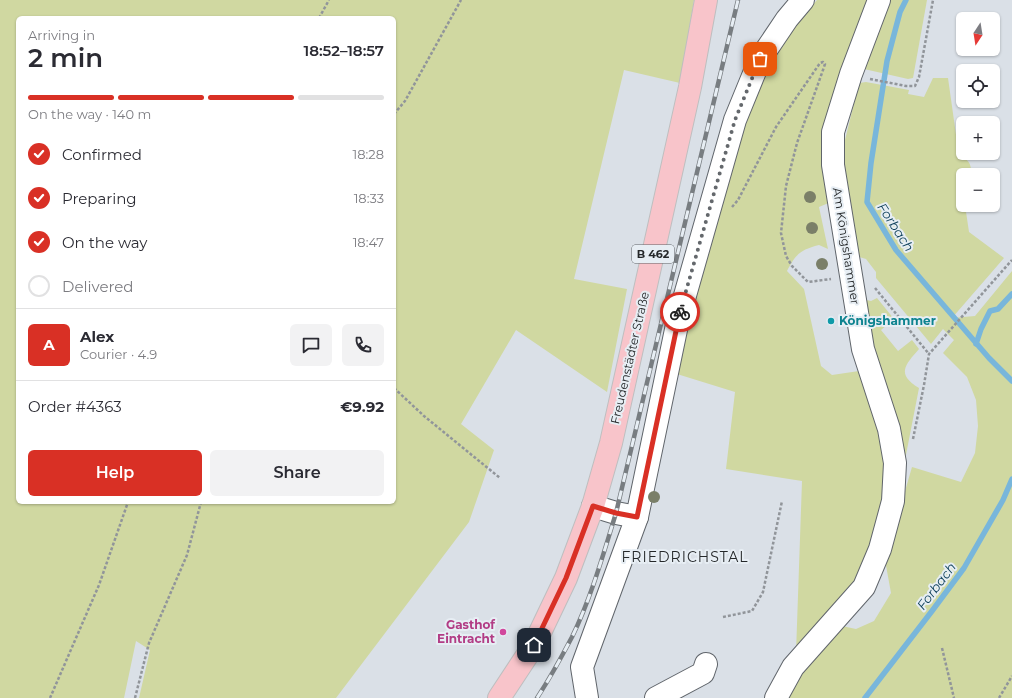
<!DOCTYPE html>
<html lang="en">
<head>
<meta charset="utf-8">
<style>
  body { margin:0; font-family:Montserrat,sans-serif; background:#f2f2f3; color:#2b2b33; height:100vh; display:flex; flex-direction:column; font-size:15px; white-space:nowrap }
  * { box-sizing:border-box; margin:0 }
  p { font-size:13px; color:#7c7c81 }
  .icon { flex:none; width:22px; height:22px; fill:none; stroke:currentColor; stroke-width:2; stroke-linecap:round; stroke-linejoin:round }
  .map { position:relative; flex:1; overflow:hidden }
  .panel { position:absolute; left:16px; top:16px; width:380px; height:488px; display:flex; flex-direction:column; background:#fff; border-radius:6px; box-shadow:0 1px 3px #0004 }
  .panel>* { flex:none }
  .needle { width:26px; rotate:192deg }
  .buttons { position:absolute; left:956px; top:12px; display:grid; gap:8px }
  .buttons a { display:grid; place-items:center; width:44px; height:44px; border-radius:6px; background:#fff; box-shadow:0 1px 3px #0004; font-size:20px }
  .pin { position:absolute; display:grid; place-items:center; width:34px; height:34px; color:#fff; margin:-17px; border-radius:8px; box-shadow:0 2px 6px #0006 }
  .courier { position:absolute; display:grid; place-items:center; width:40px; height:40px; margin:-20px; border:3px solid #d93025; border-radius:50%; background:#fff; color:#222; box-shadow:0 1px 5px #0007 }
  .summary em { font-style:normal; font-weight:600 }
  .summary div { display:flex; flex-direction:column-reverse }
  .summary { display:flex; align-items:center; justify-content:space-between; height:68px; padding:0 12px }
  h1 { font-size:26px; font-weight:600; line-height:30px }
  .bar { display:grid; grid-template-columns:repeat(4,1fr); gap:6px 4px; align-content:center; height:48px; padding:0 12px }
  .bar i { height:5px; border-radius:3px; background:#e1e1e2 }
  .bar .on { background:#d93025 }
  .bar p { grid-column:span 4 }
  .line { display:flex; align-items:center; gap:10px; padding:0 12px; border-top:1px solid #e1e1e2 }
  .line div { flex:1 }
  .round { display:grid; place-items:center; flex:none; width:42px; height:42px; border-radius:6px; background:#f2f2f3 }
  ol { padding:0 12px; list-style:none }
  li { display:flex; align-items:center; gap:12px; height:44px }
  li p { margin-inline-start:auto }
  li .icon { padding:4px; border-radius:50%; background:#d93025; color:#fff; stroke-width:4 }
  li:last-child { color:#7c7c81 }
  li i { width:22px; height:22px; border:2px solid #e1e1e2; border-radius:50% }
  .primary-button { display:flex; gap:8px; margin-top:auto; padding:8px 12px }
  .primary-button a { flex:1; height:46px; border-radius:6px; background:#d93025; color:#fff; font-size:16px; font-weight:600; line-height:46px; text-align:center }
  .primary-button a+a { background:#f2f2f3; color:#2b2b33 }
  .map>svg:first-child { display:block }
  .green { fill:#d0d8a1; fill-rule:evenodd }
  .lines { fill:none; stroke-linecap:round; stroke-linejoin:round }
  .stream { stroke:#78b6db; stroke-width:5.5 }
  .street-casing { stroke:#60656b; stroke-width:24 }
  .primary-casing { stroke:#bebebf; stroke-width:24 }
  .path { stroke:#91959a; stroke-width:2.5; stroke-dasharray:3 2; stroke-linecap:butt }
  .street { stroke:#fff; stroke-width:22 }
  .primary { stroke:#f8c4ca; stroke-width:22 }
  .rail-casing { stroke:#787d81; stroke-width:4.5 }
  .rail { stroke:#e7eef4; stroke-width:3; stroke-dasharray:9; stroke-linecap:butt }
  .tree { fill:#7a7f68 }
  .done { stroke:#64686c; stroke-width:4; stroke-dasharray:0 7.2 }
  .route { stroke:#d93025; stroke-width:5 }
  .culture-dot { fill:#0f9aa8; stroke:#e7eef4; stroke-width:1.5 }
  .hotel-dot { fill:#d1479c; stroke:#e7eef4; stroke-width:1.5 }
  .labels { text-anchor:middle; stroke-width:4; stroke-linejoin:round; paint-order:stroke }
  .shield { fill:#e7eef4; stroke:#5f6367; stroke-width:1 }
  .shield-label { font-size:11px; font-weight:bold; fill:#25282a }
  .street-label { font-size:12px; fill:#25282a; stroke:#e7eef4 }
  .culture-label { font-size:12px; font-weight:bold; fill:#0d838f; stroke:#e7eef4; text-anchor:start }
  .hotel-label { font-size:12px; font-weight:bold; fill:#b23c85; stroke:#e7eef4; text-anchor:end }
  .water-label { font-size:13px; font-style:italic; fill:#0c3f59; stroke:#e7eef4 }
  .quarter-label { font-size:14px; letter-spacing:1px; fill:#25282a; stroke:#e7eef4 }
</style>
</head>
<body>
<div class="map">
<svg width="1012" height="698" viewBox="0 0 1012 698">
  <rect width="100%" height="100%" fill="#dae0e7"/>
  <g class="green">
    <path d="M0 0H694L680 83 624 70 574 279 627 289 607 392 516 330 461 424 494 450 469 522 336 698H139L150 650 136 641 124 698H0ZM18 18H394V502H18Z"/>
    <path d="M817 0H871L866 16 831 202 819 207 828 249 819 245C800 250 796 254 787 271L804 289 821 366 832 375 859 371 875 412 888 484 870 556 850 591 796 653 802 481 726 469 735 392 677 374 704 253 724 180 758 89 789 32Z"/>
    <path d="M887 0H927L913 78 908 79 864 69Z"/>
    <path d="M933 78H948L959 156C969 159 972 165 971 175H963V205H965L969 232 1004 258 952 318 975 316 1012 271V698H787L795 677 842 626 856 629 874 621 891 593 885 560 912 467 961 482 975 453 978 426 976 400 967 377 943 353 954 340 943 329 931 344 876 278V272L866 259 856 256 843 174 845 140 859 83 866 82 909 90 908 94 924 97Z"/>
    <path d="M877 298 894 319 881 330 898 351 912 340 919 349C905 365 896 374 919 388L904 465 868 340 862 299 871 301Z"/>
  </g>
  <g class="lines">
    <g class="stream">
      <path d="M906 0 900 12 887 61 871 163 867 202 896 250 989 358 1012 381"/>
      <path d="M976 344 981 329 990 311 998 309 1012 294"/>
      <path d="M865 698 932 611 964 568 1003 500 1012 479"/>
    </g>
    <defs>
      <g id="street">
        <path d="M593 506 616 513 637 517"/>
        <path d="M587 698 582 667 637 517 678 320 735 120 760 59 787 19 803 0"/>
        <path d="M656 698 703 673 706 664"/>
        <path d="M776 698 793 667 864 587 880 549 893 501 895 463 889 429 863 349 833 165V132L851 74 879 0"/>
      </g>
      <path id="primary" d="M499 698 534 645 566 578 593 506 611 443 690 87 706 0"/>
    </defs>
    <use href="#street" class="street-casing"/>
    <use href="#primary" class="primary-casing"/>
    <g class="path">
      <path d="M319 18 329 0"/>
      <path d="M870 79 906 86H915L919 77 933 0"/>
      <path d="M394 114 405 101 461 0"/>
      <path d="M732 207 738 200 776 127 820 63 823 62 825 64 823 70 797 143 786 186 781 233 786 256 792 266 808 282 831 279"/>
      <path d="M875 288 929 354"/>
      <path d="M394 388 424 416 500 478"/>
      <path d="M913 439 924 385 929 354 1012 260"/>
      <path d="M723 617 752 611 763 592 782 501"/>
      <path d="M942 648 954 698"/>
      <path d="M50 698 99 585 128 502"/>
      <path d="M135 698 149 643 187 555 201 502"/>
      <path d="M999 698 1012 676"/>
    </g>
    <use href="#street" class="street"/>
    <use href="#primary" class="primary"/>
    <defs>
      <path id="rail" d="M537 698C550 678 561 658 572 637 591 598 603 555 616 513L738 0"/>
    </defs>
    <use href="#rail" class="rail-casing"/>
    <use href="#rail" class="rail"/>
  </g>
  <g class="tree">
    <circle cx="810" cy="197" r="6"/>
    <circle cx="812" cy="228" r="6"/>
    <circle cx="822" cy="264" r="6"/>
    <circle cx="654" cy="497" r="6"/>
  </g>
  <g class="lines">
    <path class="done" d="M680 312 735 120 760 59"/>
    <path class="route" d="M534 645 566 578 593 506 616 513 637 517 680 312"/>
  </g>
  <circle class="culture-dot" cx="831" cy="321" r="4"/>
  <circle class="hotel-dot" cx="503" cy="632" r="4"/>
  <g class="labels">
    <rect class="shield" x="632" y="245" width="42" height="18" rx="3"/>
    <g class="shield-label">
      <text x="653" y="258">B 462</text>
    </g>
    <g class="street-label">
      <text transform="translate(846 246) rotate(81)" y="4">Am Königshammer</text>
      <text transform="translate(630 358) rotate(-77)" y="4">Freudenstädter Straße</text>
    </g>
    <g class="culture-label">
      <text x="839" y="325">Königshammer</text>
    </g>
    <g class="hotel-label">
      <text x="495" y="629">Gasthof<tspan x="495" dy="14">Eintracht</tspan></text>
    </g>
    <g class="water-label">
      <text transform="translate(896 227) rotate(57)" y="5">Forbach</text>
      <text transform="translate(936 586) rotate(-53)" y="5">Forbach</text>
    </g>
    <g class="quarter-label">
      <text x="685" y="562">FRIEDRICHSTAL</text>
    </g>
  </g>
</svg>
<div class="buttons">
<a><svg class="needle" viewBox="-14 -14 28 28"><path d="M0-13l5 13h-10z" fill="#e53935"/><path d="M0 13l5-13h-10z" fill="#7c7c81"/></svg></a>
<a><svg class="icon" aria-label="locate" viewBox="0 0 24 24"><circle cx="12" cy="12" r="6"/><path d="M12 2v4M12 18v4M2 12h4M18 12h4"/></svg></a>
<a>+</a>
<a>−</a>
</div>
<div class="pin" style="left:760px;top:59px;background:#ea580c"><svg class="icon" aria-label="bag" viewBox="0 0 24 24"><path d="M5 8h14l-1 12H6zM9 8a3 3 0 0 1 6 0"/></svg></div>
<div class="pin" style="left:534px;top:645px;background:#1f2937"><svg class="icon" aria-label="home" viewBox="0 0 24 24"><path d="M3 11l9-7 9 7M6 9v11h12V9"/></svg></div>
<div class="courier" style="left:680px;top:312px"><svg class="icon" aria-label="bike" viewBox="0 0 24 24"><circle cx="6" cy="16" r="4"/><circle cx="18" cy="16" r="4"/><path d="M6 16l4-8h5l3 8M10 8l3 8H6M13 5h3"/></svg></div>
<section class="panel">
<div class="summary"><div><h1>2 min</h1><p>Arriving in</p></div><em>18:52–18:57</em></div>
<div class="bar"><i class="on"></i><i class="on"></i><i class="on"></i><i></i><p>On the way · 140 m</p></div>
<ol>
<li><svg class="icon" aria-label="check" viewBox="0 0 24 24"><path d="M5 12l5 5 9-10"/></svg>Confirmed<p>18:28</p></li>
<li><svg class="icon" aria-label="check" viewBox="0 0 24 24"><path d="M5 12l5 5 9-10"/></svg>Preparing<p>18:33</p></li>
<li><svg class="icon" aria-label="check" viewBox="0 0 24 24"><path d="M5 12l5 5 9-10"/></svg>On the way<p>18:47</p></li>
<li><i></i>Delivered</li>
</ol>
<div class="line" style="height:72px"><b class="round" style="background:#d93025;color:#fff">A</b><div><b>Alex</b><p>Courier · 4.9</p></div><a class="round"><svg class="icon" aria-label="chat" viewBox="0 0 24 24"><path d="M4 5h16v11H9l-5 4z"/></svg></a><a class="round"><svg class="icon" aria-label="phone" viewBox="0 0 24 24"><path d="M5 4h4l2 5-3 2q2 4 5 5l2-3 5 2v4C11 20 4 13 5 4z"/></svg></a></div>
<div class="line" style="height:52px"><div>Order #4363</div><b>€9.92</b></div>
<div class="primary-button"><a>Help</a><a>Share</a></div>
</section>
</div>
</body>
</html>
